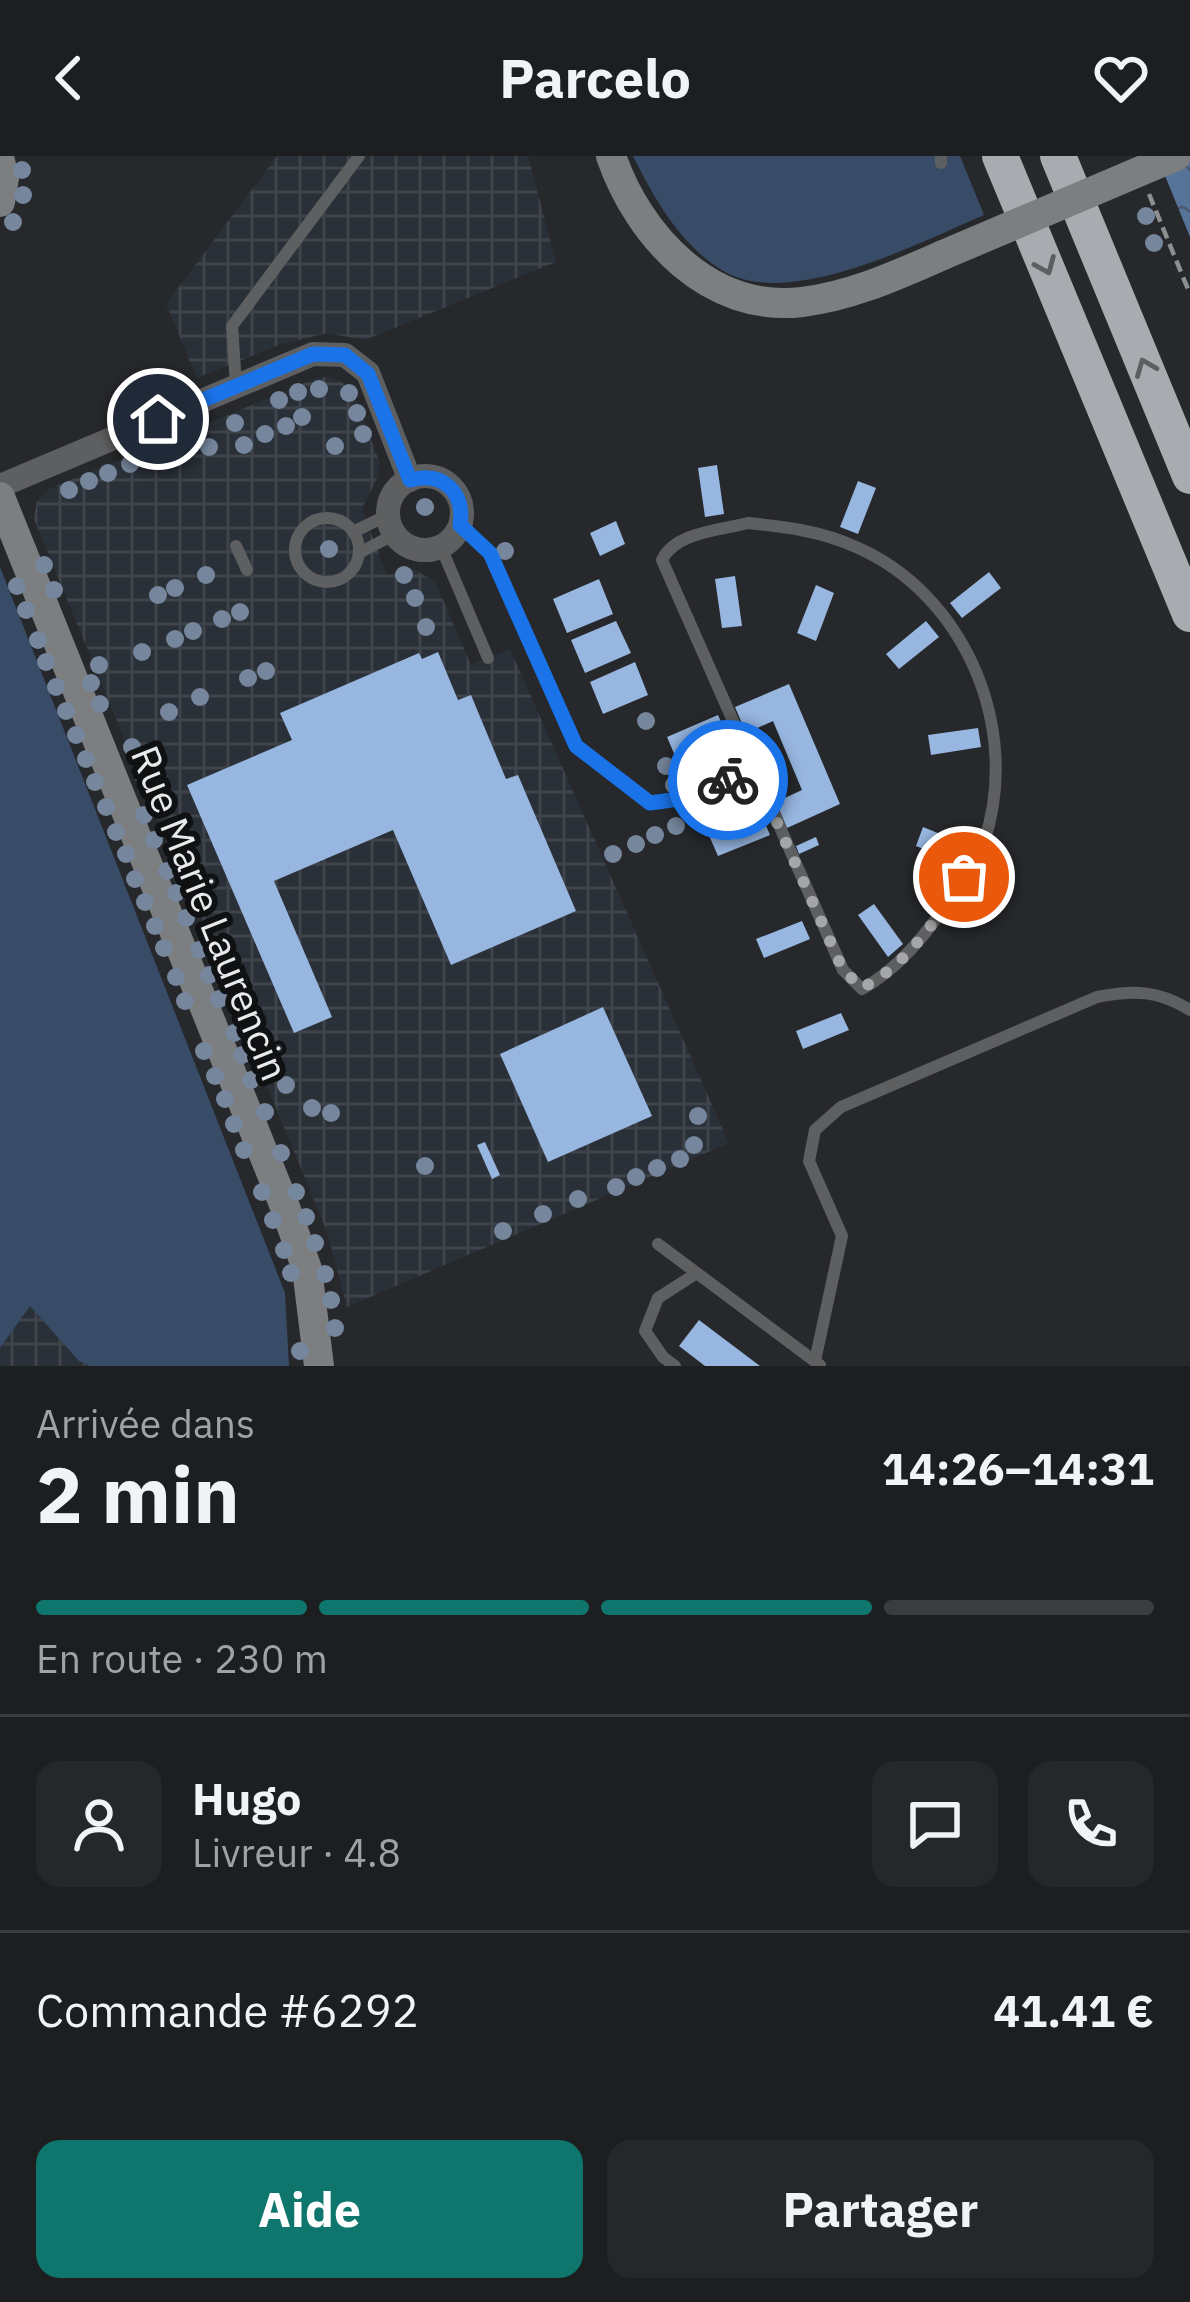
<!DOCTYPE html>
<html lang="fr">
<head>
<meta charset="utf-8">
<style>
  body { margin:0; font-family:"IBM Plex Sans",sans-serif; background:#252729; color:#f1f3f6; height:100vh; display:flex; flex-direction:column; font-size:45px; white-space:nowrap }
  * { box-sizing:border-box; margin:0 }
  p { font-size:39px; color:#a0a2a5 }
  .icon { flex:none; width:66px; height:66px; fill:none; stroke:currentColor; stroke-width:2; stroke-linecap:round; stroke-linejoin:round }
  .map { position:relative; height:1210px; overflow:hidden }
  .drawer { display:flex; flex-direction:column; background:#1c1e20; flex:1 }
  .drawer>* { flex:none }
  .pin { position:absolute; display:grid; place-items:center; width:102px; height:102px; color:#fff; margin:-51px; border:6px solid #fff; border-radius:50%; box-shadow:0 3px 12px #0007 }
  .courier { position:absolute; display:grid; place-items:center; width:120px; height:120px; margin:-60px; border:9px solid #1a73e8; border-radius:50%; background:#fff; color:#222; box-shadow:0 3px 15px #0007 }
  .head em { font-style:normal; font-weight:700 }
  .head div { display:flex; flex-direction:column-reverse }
  .head { display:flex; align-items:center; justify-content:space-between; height:204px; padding:0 36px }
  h1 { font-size:78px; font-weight:700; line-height:90px }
  .bar { display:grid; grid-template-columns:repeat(4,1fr); gap:18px 12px; align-content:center; height:144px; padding:0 36px }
  .bar i { height:15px; border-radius:9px; background:#3a3c3e }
  .bar .selected { background:#0f766e }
  .bar p { grid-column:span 4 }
  .line { display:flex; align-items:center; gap:30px; padding:0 36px; border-top:3px solid #3a3c3e }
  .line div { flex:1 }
  .round { display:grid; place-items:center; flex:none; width:126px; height:126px; border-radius:24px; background:#252729 }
  .action { display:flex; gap:24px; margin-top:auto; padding:24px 36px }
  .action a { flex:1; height:138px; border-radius:24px; background:#0f766e; color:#fff; font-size:48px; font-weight:700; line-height:138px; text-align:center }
  .action a+a { background:#252729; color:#f1f3f6 }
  header { display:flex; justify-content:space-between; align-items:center; height:156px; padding:0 36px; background:#1c1e20; font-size:54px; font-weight:700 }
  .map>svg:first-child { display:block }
  .industrial { fill:url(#industrial-grid) }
  .grass { fill:#384c68 }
  .water { fill:url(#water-ripples) }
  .building { fill:#97b6e0 }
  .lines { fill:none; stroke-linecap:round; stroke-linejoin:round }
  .path { stroke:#8c8e90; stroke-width:4.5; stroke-dasharray:12 6; stroke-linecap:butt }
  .lane { stroke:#5e5f60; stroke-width:12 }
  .street { stroke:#5e5f60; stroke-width:24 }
  .secondary { stroke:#7c7e80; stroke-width:30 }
  .highway { stroke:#a8abaf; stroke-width:36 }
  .secondary-bridge { stroke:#7c7e80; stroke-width:30 }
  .tree { fill:#76869c }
  .oneway { stroke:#5c5e60 }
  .done { stroke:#a4a6a8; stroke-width:12; stroke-dasharray:0 21.6 }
  .route { stroke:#1a73e8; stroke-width:15 }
  .labels { text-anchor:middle; stroke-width:12; stroke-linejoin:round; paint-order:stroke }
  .street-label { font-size:39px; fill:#e8eaec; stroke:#101112 }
</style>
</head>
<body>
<header><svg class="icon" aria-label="back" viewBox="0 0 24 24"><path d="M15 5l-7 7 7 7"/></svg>Parcelo<svg class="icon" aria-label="heart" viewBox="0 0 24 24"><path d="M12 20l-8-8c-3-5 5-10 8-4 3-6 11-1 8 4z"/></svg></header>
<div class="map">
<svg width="1190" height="1210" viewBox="0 0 1190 1210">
  <defs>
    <pattern id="industrial-grid" width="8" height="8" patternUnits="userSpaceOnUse" patternTransform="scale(3)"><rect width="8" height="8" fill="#2a3038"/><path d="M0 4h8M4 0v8" fill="none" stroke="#3f444b"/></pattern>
    <pattern id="water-ripples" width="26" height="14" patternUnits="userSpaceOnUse" patternTransform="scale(3)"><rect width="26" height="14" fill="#567399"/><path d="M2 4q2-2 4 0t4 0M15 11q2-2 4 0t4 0" fill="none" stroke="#4e5c70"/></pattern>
  </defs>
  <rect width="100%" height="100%" fill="#26282b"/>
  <g class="industrial">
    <path d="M277 0H528L556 106 365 184 327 177 279 189 197 222 166 148Z"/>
    <path d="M329 221 341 225 354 239 379 305V318L362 353 387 419 411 412 435 425 471 509 510 493 729 987 347 1151 327 1076 34 363 37 345 49 333 317 222Z"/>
    <path d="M30 1149 79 1205 90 1210H0V1192Z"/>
  </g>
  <g class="grass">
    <path d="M633 0H960L984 59C921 86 792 153 725 116 681 90 655 44 633 0Z"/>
    <path d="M0 411 285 1137 289 1210H90L79 1205 30 1150 0 1192Z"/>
  </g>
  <path class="water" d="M1157 0H1190V81Z"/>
  <g class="building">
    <path d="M717 309 724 358 705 361 698 312Z"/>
    <path d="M858 325 876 332 858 378 840 371Z"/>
    <path d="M616 365 625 388 600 400 590 377Z"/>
    <path d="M989 416 1001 432 962 462 950 447Z"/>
    <path d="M735 420 742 470 722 472 715 423Z"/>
    <path d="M599 423 613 458 567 477 553 443Z"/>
    <path d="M816 429 834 437 816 485 797 477Z"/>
    <path d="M616 465 631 497 585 517 571 484Z"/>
    <path d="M926 465 939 481 899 513 886 498Z"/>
    <path d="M438 496 458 544 471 539 506 623 518 619 576 755 451 809 393 674 274 725 332 861 294 877 187 629 292 584 280 557 419 497 422 503Z"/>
    <path d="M635 506 648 539 603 558 590 526Z"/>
    <path d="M789 528 840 648 787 672 776 646 802 634 773 565 746 577 735 551Z"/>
    <path d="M718 559 729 584 703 595 713 619 688 630 667 581Z"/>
    <path d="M978 572 981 591 931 599 928 579Z"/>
    <path d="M723 641 733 664 759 653 770 679 718 700 697 652Z"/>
    <path d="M923 671 970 690 962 708 916 690Z"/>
    <path d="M816 681 819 689 799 698 796 690Z"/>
    <path d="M874 748 903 788 888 801 858 759Z"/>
    <path d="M802 765 810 783 764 802 756 783Z"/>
    <path d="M603 851 652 960 548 1006 500 898Z"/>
    <path d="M841 857 849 874 803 893 796 875Z"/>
    <path d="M485 986 500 1019 492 1023 477 989Z"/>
    <path d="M699 1164 760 1210H705L679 1190Z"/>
  </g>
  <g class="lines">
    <path class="path" d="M1149 38 1190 138"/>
    <g class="lane">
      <path d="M941 0V7"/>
      <path d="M236 229 232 170 359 0"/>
      <circle cx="327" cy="394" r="32"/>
      <path d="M748 367C786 371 821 375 856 391 965 438 1022 573 984 686 979 702 965 719 956 733 932 772 902 811 862 833L843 814 662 404C675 376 721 374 748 367Z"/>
      <path d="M460 369 490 397 576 590 650 647 693 641 753 613"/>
      <path d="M353 376 388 359"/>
      <path d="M236 390 247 414"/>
      <path d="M441 391 488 502"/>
      <path d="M359 397 395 378"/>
      <path d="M658 1088 820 1209"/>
      <path d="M815 1205 842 1080 809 1005 815 974 841 951 1097 841C1134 834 1158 834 1190 854"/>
      <path d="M675 1210 663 1201 645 1175 658 1142 697 1117"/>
    </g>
    <g class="street">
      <circle cx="425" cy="357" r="37"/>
      <path d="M0 330 313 198 345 199 368 217 410 324"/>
    </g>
    <g class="secondary">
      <path d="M611 0C639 81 710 157 802 146 852 140 897 119 943 99"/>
      <path d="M0 5 4 22 0 46"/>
      <path d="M0 341 285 1051 307 1113 319 1210"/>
    </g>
    <g class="highway">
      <path d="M1000 0 1190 458"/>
      <path d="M1058 0 1190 320"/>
    </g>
    <path class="secondary-bridge" d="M943 99 1176 0"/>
  </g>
  <g class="tree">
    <circle cx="22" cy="14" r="9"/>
    <circle cx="23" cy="39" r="9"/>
    <circle cx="1146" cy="60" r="9"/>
    <circle cx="13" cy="66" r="9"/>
    <circle cx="1154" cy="87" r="9"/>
    <circle cx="319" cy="233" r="9"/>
    <circle cx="298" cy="236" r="9"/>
    <circle cx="349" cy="237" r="9"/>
    <circle cx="279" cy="244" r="9"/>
    <circle cx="357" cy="257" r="9"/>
    <circle cx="302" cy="261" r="9"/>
    <circle cx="235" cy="267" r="9"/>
    <circle cx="286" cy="270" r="9"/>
    <circle cx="265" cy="278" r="9"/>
    <circle cx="363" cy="278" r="9"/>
    <circle cx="192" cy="284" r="9"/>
    <circle cx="244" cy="289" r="9"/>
    <circle cx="335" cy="290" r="9"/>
    <circle cx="209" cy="291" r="9"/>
    <circle cx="153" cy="299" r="9"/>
    <circle cx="130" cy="308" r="9"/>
    <circle cx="108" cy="317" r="9"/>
    <circle cx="89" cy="325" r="9"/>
    <circle cx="69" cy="334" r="9"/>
    <circle cx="425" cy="351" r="9"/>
    <circle cx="329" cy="393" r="9"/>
    <circle cx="505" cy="395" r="9"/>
    <circle cx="44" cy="409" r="9"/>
    <circle cx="206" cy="419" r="9"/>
    <circle cx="404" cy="419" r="9"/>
    <circle cx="17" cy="430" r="9"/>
    <circle cx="175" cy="432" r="9"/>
    <circle cx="54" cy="434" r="9"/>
    <circle cx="158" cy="439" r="9"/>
    <circle cx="415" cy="442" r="9"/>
    <circle cx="26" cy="454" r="9"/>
    <circle cx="240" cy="456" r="9"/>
    <circle cx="222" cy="463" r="9"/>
    <circle cx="426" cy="471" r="9"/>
    <circle cx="193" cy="475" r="9"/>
    <circle cx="175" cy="483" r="9"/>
    <circle cx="38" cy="484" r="9"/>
    <circle cx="142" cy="496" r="9"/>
    <circle cx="46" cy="506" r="9"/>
    <circle cx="99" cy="509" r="9"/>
    <circle cx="266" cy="515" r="9"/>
    <circle cx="248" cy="522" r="9"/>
    <circle cx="91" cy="527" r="9"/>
    <circle cx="56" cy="531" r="9"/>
    <circle cx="200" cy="541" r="9"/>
    <circle cx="100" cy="548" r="9"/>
    <circle cx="66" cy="555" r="9"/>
    <circle cx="169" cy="556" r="9"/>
    <circle cx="646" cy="565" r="9"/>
    <circle cx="76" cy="579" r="9"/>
    <circle cx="132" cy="591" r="9"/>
    <circle cx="86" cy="603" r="9"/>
    <circle cx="666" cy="610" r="9"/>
    <circle cx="144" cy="621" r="9"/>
    <circle cx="95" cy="626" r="9"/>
    <circle cx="674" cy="629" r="9"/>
    <circle cx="106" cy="651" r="9"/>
    <circle cx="144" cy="659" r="9"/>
    <circle cx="676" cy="670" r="9"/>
    <circle cx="116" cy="676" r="9"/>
    <circle cx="655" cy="679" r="9"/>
    <circle cx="154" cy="684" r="9"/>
    <circle cx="636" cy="688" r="9"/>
    <circle cx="175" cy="690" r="9"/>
    <circle cx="126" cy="698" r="9"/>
    <circle cx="613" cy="698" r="9"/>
    <circle cx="167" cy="715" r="9"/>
    <circle cx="135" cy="723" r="9"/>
    <circle cx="176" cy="737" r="9"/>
    <circle cx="145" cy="746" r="9"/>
    <circle cx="186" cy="762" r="9"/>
    <circle cx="155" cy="770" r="9"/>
    <circle cx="164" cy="792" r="9"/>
    <circle cx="199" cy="794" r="9"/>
    <circle cx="228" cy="804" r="9"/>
    <circle cx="209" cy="819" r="9"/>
    <circle cx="176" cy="821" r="9"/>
    <circle cx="219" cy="843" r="9"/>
    <circle cx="185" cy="845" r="9"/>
    <circle cx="234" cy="877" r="9"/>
    <circle cx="204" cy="895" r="9"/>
    <circle cx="242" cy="899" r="9"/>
    <circle cx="270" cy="910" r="9"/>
    <circle cx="215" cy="920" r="9"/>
    <circle cx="251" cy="924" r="9"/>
    <circle cx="286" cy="929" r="9"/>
    <circle cx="225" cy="943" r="9"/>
    <circle cx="312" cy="952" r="9"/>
    <circle cx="265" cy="956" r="9"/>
    <circle cx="331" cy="957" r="9"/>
    <circle cx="698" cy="960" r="9"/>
    <circle cx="234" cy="968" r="9"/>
    <circle cx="694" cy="989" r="9"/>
    <circle cx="244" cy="994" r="9"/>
    <circle cx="281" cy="997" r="9"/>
    <circle cx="680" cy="1003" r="9"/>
    <circle cx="425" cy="1010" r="9"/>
    <circle cx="657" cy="1012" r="9"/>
    <circle cx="636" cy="1021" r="9"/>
    <circle cx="616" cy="1031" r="9"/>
    <circle cx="262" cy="1036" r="9"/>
    <circle cx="296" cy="1036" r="9"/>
    <circle cx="578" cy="1043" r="9"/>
    <circle cx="543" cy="1058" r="9"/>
    <circle cx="306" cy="1061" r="9"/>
    <circle cx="273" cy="1064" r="9"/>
    <circle cx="503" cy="1075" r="9"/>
    <circle cx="315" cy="1087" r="9"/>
    <circle cx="284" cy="1094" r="9"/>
    <circle cx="291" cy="1117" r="9"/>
    <circle cx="325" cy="1118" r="9"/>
    <circle cx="331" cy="1144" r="9"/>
    <circle cx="335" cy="1172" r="9"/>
    <circle cx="300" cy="1195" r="9"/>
  </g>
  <defs><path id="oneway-chevron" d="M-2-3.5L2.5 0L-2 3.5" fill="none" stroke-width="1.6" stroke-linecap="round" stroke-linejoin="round" transform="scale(3)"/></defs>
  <g class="oneway">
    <use href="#oneway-chevron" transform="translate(1046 110) rotate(67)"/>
    <use href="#oneway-chevron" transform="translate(1145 211) rotate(-112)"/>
  </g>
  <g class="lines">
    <path class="done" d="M728 624 753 613 843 814 862 832C907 809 937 763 964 721"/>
    <path class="route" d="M158 263 313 198 345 199 368 218 410 324C443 315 465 336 460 369L490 397 576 590 650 647 693 641 728 624"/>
  </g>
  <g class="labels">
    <g class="street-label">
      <text transform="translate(210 757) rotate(68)" y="14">Rue Marie Laurencin</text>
    </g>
  </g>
</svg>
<div class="pin" style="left:964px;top:721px;background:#ea580c"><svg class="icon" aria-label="bag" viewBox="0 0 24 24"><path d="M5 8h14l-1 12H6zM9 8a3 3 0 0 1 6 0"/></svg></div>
<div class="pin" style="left:158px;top:263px;background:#1f2937"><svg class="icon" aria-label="home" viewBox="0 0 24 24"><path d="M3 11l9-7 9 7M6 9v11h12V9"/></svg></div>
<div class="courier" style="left:728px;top:624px"><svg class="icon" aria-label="bike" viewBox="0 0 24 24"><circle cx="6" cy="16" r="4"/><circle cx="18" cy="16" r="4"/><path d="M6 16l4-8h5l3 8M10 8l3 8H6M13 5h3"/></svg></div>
</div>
<section class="drawer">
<div class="head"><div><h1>2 min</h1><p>Arrivée dans</p></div><em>14:26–14:31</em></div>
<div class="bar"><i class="selected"></i><i class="selected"></i><i class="selected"></i><i></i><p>En route · 230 m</p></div>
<div class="line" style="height:216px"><a class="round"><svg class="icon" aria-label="person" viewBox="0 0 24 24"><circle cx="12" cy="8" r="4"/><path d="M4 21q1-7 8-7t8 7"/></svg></a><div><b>Hugo</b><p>Livreur · 4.8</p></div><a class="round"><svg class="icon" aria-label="chat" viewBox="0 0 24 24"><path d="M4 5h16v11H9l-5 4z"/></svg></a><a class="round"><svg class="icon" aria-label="phone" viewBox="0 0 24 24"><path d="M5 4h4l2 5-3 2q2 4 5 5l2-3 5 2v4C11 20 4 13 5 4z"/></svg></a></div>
<div class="line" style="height:156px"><div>Commande #6292</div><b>41.41 €</b></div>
<div class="action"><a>Aide</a><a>Partager</a></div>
</section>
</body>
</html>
